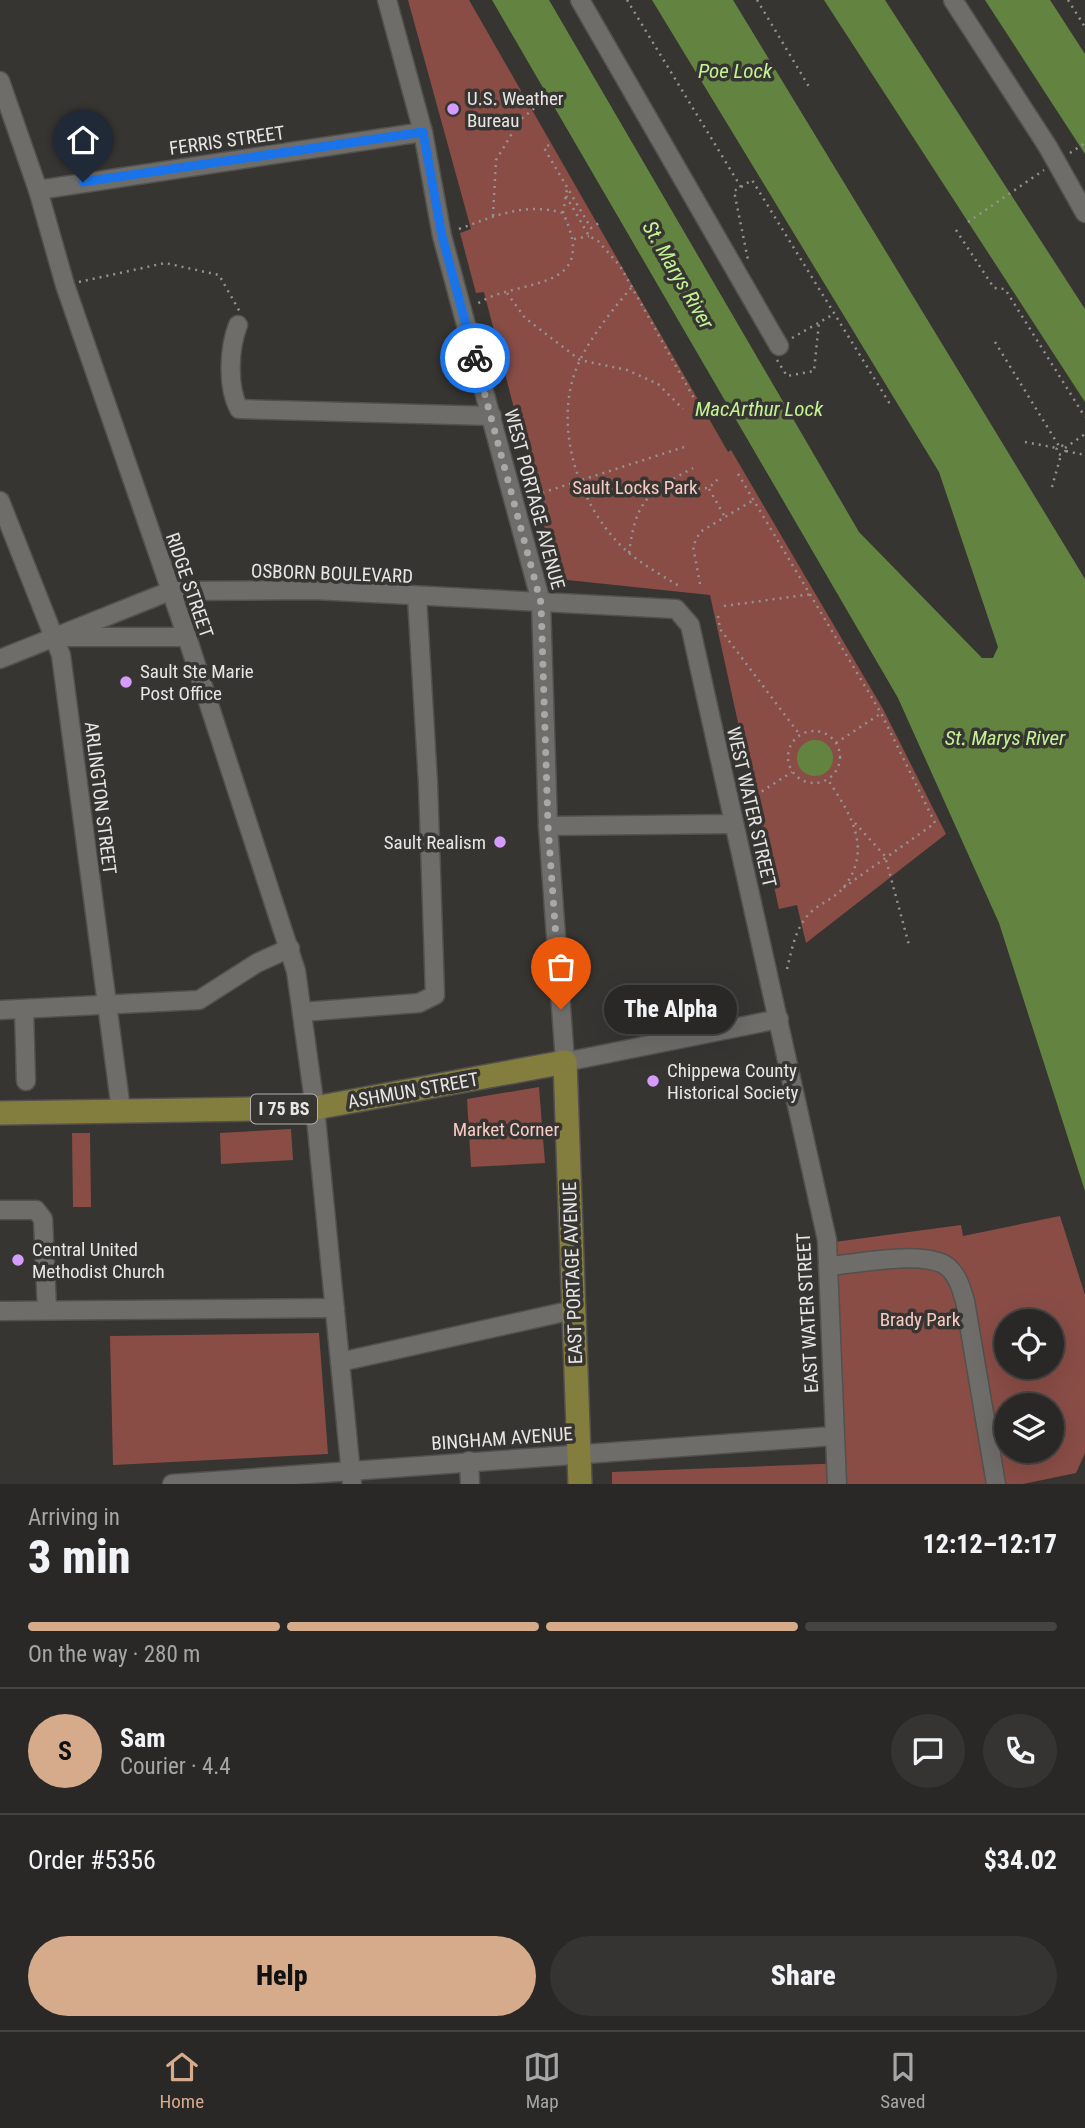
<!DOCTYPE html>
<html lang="en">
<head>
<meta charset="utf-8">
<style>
  body { margin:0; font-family:"Roboto Condensed",sans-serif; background:#353432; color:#f1f3f6; height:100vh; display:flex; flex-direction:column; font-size:26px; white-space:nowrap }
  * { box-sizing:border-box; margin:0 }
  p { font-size:23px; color:#a5a6a7 }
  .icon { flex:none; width:38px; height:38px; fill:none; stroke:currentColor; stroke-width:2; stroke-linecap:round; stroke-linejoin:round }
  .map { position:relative; height:1484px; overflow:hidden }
  .side { display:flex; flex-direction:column; background:#292826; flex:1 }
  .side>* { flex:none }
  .tools { position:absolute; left:994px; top:1309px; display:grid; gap:14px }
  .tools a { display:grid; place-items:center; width:70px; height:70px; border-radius:50%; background:#292826; box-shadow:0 7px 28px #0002,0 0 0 2px #454443; font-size:35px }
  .pin { position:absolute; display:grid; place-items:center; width:60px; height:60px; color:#fff; margin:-72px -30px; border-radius:50% 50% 50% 0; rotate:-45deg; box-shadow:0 0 7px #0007 }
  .pin .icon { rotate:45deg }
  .courier { position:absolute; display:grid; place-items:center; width:70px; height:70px; margin:-35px; border:5px solid #1a73e8; border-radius:50%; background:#fff; color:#222; box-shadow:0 2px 9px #0007 }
  .bubble { position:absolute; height:49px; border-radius:24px; background:#292826; box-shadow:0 7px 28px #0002,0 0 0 2px #454443; font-size:23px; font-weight:800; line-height:49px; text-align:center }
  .headline em { font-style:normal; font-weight:800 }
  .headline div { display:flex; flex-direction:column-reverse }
  .headline { display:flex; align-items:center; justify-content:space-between; height:119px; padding:0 28px }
  h1 { font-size:46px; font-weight:800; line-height:52px }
  .bar { display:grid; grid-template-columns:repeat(4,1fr); gap:10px 7px; align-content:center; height:84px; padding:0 28px }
  .bar i { height:9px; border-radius:5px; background:#454443 }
  .bar .active { background:#d6ab8b }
  .bar p { grid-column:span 4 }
  .line { display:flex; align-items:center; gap:18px; padding:0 28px; border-top:2px solid #454443 }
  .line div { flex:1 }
  .round { display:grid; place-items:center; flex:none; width:74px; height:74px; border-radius:37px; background:#353432 }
  .action { display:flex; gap:14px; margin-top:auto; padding:14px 28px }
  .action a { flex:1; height:80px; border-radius:42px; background:#d6ab8b; color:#111; font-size:28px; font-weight:800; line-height:80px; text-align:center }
  .action a+a { background:#353432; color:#f1f3f6 }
  .menu { display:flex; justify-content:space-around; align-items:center; height:98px; border-top:2px solid #454443; background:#292826; font-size:19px; color:#a5a6a7 }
  .menu a { display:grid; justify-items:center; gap:4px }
  .menu .active { color:#d6ab8b }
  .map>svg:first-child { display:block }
  .green { fill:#894d46; fill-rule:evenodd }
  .water { fill:#638440 }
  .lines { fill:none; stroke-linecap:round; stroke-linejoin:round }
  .minor-casing { stroke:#52514e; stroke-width:21 }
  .major-casing { stroke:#52514e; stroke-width:26 }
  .path { stroke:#959391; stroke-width:2.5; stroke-dasharray:2 5; stroke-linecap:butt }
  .minor { stroke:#6f6d6a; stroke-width:18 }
  .major { stroke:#847e3e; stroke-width:23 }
  .done { stroke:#a9a8a6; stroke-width:7; stroke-dasharray:0 12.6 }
  .route { stroke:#1a73e8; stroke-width:9 }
  .poi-dot { fill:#d49cfc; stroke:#373532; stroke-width:2.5 }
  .labels { text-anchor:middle; stroke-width:7; stroke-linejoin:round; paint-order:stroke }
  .shield { fill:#373532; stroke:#b2b1af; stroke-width:2 }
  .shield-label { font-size:18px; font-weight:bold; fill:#e7e6e4 }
  .poi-label { font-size:19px; fill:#e7e6e4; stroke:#373532; text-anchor:start }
  .street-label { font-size:19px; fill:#e7e6e4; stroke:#373532 }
  .park-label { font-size:19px; fill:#f8cac4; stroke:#373532 }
  .water-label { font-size:21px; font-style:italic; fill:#c2f394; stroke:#373532 }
</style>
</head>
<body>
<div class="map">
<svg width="1085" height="1484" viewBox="0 0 1085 1484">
  <rect width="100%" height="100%" fill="#373532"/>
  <g class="green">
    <path d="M408 0H469L728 452 731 450 883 709 946 834 806 943 797 905 779 909 710 595 558 579 484 292 476 293 460 233 471 229Z"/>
    <path d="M539 1087 545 1163 471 1167 467 1099Z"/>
    <path d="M291 1129 293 1160 221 1164 220 1133Z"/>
    <path d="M72 1133H90L91 1207H73Z"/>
    <path d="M1060 1216 1085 1295V1453L1076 1473 1023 1484H612V1472L846 1463 827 1243 961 1225 963 1236ZM1006 1321H1052V1367H1006ZM1006 1405H1052V1451H1006Z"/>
    <path d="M319 1333 328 1454 113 1465 110 1336Z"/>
  </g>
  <g class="water">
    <path d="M492 0H549L859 532 982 658H993L998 647 939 472 652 0H733L1085 579V1191L999 923 898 698Z"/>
    <path d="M824 0H885L1085 309V402Z"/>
    <path d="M985 0H1050L1085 54V154Z"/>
    <circle cx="815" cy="758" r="18"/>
  </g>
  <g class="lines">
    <defs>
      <g id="minor">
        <path d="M387 0 423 132 442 236 541 602 548 826 565 1062 779 1019"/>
        <path d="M580 0 779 346"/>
        <path d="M953 0 1048 147 1085 213"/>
        <path d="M0 81 38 190 65 285 187 637 296 971 315 1108 352 1484"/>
        <path d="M38 190 423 132"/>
        <path d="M238 325C229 348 227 387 239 409L492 416"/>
        <path d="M0 501 61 655 121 1110"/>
        <path d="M66 637H187"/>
        <path d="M0 659 170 591 315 590 676 609 690 625 827 1240 837 1484"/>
        <path d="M548 826 734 824"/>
        <path d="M0 1010 199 1000 257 963 290 948"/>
        <path d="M24 1010 26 1081"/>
        <path d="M302 1012 419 1003 435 995 428 783 417 597"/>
        <path d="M0 1210H36L43 1219 47 1310"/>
        <path d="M828 1266C858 1264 925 1249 948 1267 958 1276 961 1288 965 1301L996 1484"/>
        <path d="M0 1311 335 1308"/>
        <path d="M340 1362 573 1310"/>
        <path d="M469 1461 470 1484"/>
        <path d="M172 1484 834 1436"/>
      </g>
      <path id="major" d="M0 1113 315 1108 565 1062 580 1484"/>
    </defs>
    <use href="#minor" class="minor-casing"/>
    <use href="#major" class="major-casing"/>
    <g class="path">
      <path d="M627 0 741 187 734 191 748 260"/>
      <path d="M757 0 811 90"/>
      <path d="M1068 0 1085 27"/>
      <path d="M549 145 544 148 591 228 599 223"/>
      <path d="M1070 153 1085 143"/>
      <path d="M741 187 752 180 890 404"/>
      <path d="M566 196 589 236 598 241 620 266 696 402"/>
      <path d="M563 213 567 189"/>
      <path d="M493 216 496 160 520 120 548 97"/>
      <path d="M968 222 1044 170"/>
      <path d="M459 229C495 216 525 202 563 213 602 295 517 277 477 304"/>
      <path d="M956 230 994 288 1005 289 1085 417"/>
      <path d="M574 239 589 236"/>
      <path d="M79 282 165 263 219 275 240 312"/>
      <path d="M631 288C613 309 594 333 581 358 549 421 578 510 630 554 645 566 663 576 679 586"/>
      <path d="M507 293 525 318 580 360 627 370 658 384 683 409"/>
      <path d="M792 338 834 314"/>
      <path d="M995 342 1059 446"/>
      <path d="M777 360 787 376 814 371 819 323"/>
      <path d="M1025 442 1057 448"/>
      <circle cx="1061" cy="450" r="4.5"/>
      <path d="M1065 448 1085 434"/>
      <path d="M1066 451 1085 455"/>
      <path d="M738 474 881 713 935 823 843 888"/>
      <path d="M1052 487 1061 455"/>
      <path d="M691 489 709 488 721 476"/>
      <path d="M709 489 725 517"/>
      <path d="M529 497 684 447"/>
      <path d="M629 553C636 500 647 493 693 468"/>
      <path d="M700 584 693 546 700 532 752 501"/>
      <path d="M724 606 812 594"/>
      <path d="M718 616 720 629 800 735"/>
      <circle cx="814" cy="757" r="26"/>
      <path d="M836 743 880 714"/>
      <path d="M750 799 792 772"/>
      <path d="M855 823 885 856 909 945"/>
      <path d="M787 969C792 949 795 929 809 914 818 904 834 899 843 888 874 850 850 813 828 780"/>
    </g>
    <use href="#minor" class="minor"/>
    <use href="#major" class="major"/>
  </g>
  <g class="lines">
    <path class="done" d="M475 358 541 603 548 826 561 1009"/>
    <path class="route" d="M83 182 423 132 442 236 475 358"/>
  </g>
  <g class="poi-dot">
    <circle cx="453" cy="109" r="7"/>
    <circle cx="126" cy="682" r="7"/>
    <circle cx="500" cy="842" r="7"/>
    <circle cx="653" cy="1081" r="7"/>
    <circle cx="18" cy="1260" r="7"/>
  </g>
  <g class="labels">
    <rect class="shield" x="251" y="1094.5" width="66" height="29" rx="5"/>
    <g class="shield-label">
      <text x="284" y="1115">I 75 BS</text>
    </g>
    <g class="poi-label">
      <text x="467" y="105">U.S. Weather<tspan x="467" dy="22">Bureau</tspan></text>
      <text x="140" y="678">Sault Ste Marie<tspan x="140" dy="22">Post Office</tspan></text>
      <text x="486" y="849" text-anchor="end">Sault Realism</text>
      <text x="667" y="1077">Chippewa County<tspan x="667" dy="22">Historical Society</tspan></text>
      <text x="32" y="1256">Central United<tspan x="32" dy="22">Methodist Church</tspan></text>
    </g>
    <g class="street-label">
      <text transform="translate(227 140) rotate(-8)" y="7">FERRIS STREET</text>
      <text transform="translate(535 499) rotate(75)" y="7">WEST PORTAGE AVENUE</text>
      <text transform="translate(332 573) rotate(2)" y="7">OSBORN BOULEVARD</text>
      <text transform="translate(190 585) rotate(71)" y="7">RIDGE STREET</text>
      <text transform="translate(101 798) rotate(83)" y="7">ARLINGTON STREET</text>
      <text transform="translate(752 807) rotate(77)" y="7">WEST WATER STREET</text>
      <text transform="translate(413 1090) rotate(-10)" y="7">ASHMUN STREET</text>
      <text transform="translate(572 1273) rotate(-92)" y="7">EAST PORTAGE AVENUE</text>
      <text transform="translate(807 1313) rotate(-93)" y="7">EAST WATER STREET</text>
      <text transform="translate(502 1438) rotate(-4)" y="7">BINGHAM AVENUE</text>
    </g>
    <g class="park-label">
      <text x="635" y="494">Sault Locks Park</text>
      <text x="506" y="1136">Market Corner</text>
      <text x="920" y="1326">Brady Park</text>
    </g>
    <g class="water-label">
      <text x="735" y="78">Poe Lock</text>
      <text transform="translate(678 275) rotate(60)" y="7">St. Marys River</text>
      <text x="759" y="416">MacArthur Lock</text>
      <text x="1005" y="745">St. Marys River</text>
    </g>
  </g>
</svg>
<div class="tools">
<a><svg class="icon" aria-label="locate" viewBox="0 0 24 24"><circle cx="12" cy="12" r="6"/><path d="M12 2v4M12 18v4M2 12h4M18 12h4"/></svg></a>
<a><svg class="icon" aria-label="layers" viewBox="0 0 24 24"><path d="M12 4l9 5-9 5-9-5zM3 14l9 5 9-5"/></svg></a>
</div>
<div class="pin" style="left:561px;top:1009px;background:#ea580c"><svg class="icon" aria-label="bag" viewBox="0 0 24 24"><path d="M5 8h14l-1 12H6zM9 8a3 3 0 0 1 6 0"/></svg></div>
<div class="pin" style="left:83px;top:182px;background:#1f2937"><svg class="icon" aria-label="home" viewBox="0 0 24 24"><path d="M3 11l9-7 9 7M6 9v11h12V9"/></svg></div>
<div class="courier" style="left:475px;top:358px"><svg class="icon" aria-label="bike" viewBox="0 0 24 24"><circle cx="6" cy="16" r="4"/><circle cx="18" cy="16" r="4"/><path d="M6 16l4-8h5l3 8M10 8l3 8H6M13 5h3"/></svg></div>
<div class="bubble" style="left:604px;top:985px;width:133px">The Alpha</div>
</div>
<section class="side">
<div class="headline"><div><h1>3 min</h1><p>Arriving in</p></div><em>12:12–12:17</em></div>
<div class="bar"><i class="active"></i><i class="active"></i><i class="active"></i><i></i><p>On the way · 280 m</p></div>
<div class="line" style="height:126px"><b class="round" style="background:#d6ab8b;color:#111">S</b><div><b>Sam</b><p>Courier · 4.4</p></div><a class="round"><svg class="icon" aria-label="chat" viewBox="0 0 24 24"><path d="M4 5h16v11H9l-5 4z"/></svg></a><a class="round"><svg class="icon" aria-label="phone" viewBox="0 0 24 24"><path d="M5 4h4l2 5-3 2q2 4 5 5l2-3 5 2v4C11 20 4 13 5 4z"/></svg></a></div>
<div class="line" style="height:91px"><div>Order #5356</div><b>$34.02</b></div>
<div class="action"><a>Help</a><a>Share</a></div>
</section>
<nav class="menu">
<a class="active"><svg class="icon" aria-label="home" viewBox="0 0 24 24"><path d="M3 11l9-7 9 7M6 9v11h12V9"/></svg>Home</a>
<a><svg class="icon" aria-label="map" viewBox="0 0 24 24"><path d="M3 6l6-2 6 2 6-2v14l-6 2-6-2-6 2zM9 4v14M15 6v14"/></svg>Map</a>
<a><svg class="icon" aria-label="saved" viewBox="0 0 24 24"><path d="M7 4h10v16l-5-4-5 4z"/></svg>Saved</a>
</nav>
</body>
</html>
